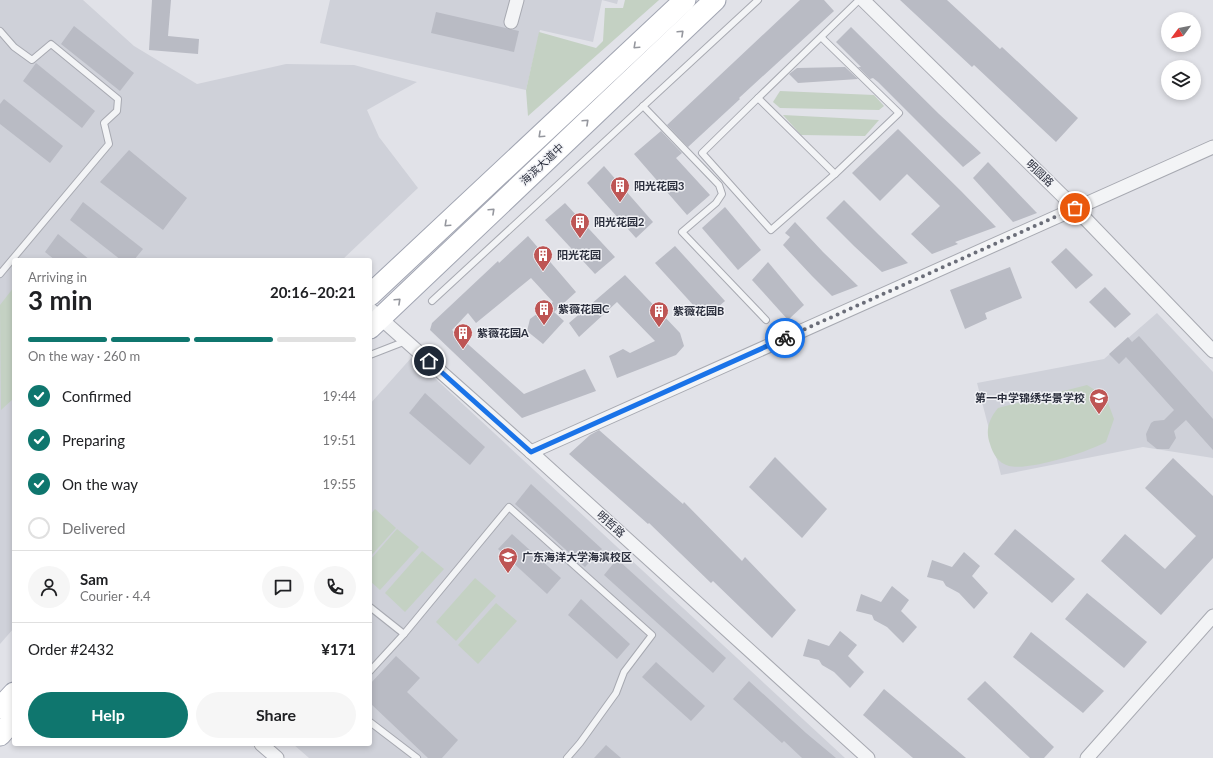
<!DOCTYPE html>
<html lang="en">
<head>
<meta charset="utf-8">
<style>
  body { margin:0; font-family:Lato,"Noto Sans SC",sans-serif; background:#f6f6f6; color:#202124; height:100vh; display:flex; flex-direction:column; font-size:15px; white-space:nowrap }
  * { box-sizing:border-box; margin:0 }
  p { font-size:13px; color:#757577 }
  .icon { flex:none; width:22px; height:22px; fill:none; stroke:currentColor; stroke-width:2; stroke-linecap:round; stroke-linejoin:round }
  .map { position:relative; flex:1; overflow:hidden }
  .panel { position:absolute; left:12px; top:258px; width:360px; height:488px; display:flex; flex-direction:column; background:#fff; border-radius:4px; box-shadow:0 2px 6px #0003 }
  .panel>* { flex:none }
  .needle { width:26px; rotate:238deg }
  .controls { position:absolute; left:1161px; top:12px; display:grid; gap:8px }
  .controls a { display:grid; place-items:center; width:40px; height:40px; border-radius:50%; background:#fff; box-shadow:0 2px 6px #0003; font-size:20px }
  .pin { position:absolute; display:grid; place-items:center; width:34px; height:34px; color:#fff; margin:-17px; border:2px solid #fff; border-radius:50%; box-shadow:0 1px 4px #0007 }
  .courier { position:absolute; display:grid; place-items:center; width:40px; height:40px; margin:-20px; border:3px solid #1a73e8; border-radius:50%; background:#fff; color:#222; box-shadow:0 1px 5px #0007 }
  .overview em { font-style:normal; font-weight:700 }
  .overview div { display:flex; flex-direction:column-reverse }
  .overview { display:flex; align-items:center; justify-content:space-between; height:68px; padding:0 16px }
  h1 { font-size:26px; font-weight:700; line-height:30px }
  .bar { display:grid; grid-template-columns:repeat(4,1fr); gap:6px 4px; align-content:center; height:48px; padding:0 16px }
  .bar i { height:5px; border-radius:3px; background:#e0e0e0 }
  .bar .selected { background:#0f766e }
  .bar p { grid-column:span 4 }
  .line { display:flex; align-items:center; gap:10px; padding:0 16px; border-top:1px solid #e0e0e0 }
  .line div { flex:1 }
  .round { display:grid; place-items:center; flex:none; width:42px; height:42px; border-radius:21px; background:#f6f6f6 }
  ol { padding:0 16px; list-style:none }
  li { display:flex; align-items:center; gap:12px; height:44px }
  li p { margin-inline-start:auto }
  li .icon { padding:4px; border-radius:50%; background:#0f766e; color:#fff; stroke-width:4 }
  li:last-child { color:#757577 }
  li i { width:22px; height:22px; border:2px solid #e0e0e0; border-radius:50% }
  .action { display:flex; gap:8px; margin-top:auto; padding:8px 16px }
  .action a { flex:1; height:46px; border-radius:24px; background:#0f766e; color:#fff; font-size:16px; font-weight:700; line-height:46px; text-align:center }
  .action a+a { background:#f6f6f6; color:#202124 }
  .map>svg:first-child { display:block }
  .built { fill:#cfd1d9 }
  .green { fill:#c4d1c3 }
  .building { fill:#b9bbc4 }
  .lines { fill:none; stroke-linecap:round; stroke-linejoin:round }
  .service-casing { stroke:#a7a9b1; stroke-width:8 }
  .minor-casing { stroke:#a7a9b1; stroke-width:15 }
  .primary-casing { stroke:#a1a5b2; stroke-width:23 }
  .service { stroke:#f3f4f6; stroke-width:6 }
  .minor { stroke:#f3f4f6; stroke-width:13 }
  .primary { stroke:#fff; stroke-width:21 }
  .oneway { stroke:#95979e }
  .done { stroke:#6b6e79; stroke-width:4; stroke-dasharray:0 7.2 }
  .route { stroke:#1a73e8; stroke-width:5 }
  .labels { text-anchor:middle; stroke-width:3; stroke-linejoin:round; paint-order:stroke }
  .street-label { font-size:11px; fill:#2b2f3d; stroke:#f0f1f5 }
  .poi-label { font-size:11px; font-weight:bold; fill:#2b2f3d; stroke:#f0f1f5; text-anchor:start }
</style>
</head>
<body>
<div class="map">
<svg width="1213" height="758" viewBox="0 0 1213 758">
  <rect width="100%" height="100%" fill="#e1e2e8"/>
  <g class="built">
    <path d="M0 0H83L134 46 197 84 286 64 354 65 417 82 367 110 379 137 418 188 342 260H14V628L0 644Z"/>
    <path d="M330 0H618L617 4 602 0 593 42 540 30 526 90 320 43Z"/>
    <path d="M1157 313 1213 372V458L1143 447 1001 475 977 383 1104 359Z"/>
    <path d="M412 357 845 758H309L293 744H370V404Z"/>
  </g>
  <g class="green">
    <path d="M625 0H659L528 116 526 90 539 32 596 48 603 41 605 8H623Z"/>
    <path d="M780 91 874 95 884 106 879 110 780 108 773 102Z"/>
    <path d="M783 115 879 120 865 136 801 135Z"/>
    <path d="M14 287V398L1 410 0 305Z"/>
    <path d="M1087 385 1106 397 1114 419 1106 442C1088 452 1029 471 1009 466 998 463 993 454 990 444 985 430 989 419 998 408Z"/>
    <path d="M375 509 396 528 370 557V515Z"/>
    <path d="M397 529 419 547 380 590 370 581V560Z"/>
    <path d="M422 551 444 569 405 612 385 593Z"/>
    <path d="M475 578 496 596 456 641 436 622Z"/>
    <path d="M496 603 517 621 478 664 458 645Z"/>
  </g>
  <g class="building">
    <path d="M152 0H171L168 36 199 39 198 54 149 50Z"/>
    <path d="M800 0H824L834 11 739 98 740 99 688 147 667 125Z"/>
    <path d="M900 0H947L1000 49 1002 47 1078 118 1056 142 974 65 972 67Z"/>
    <path d="M436 12 519 31 514 52 431 33Z"/>
    <path d="M74 26 134 73 120 91 61 44Z"/>
    <path d="M851 27 939 114 981 153 963 167 878 82 873 78 870 79 858 67H861L836 42Z"/>
    <path d="M36 63 95 111 82 128 23 81Z"/>
    <path d="M845 67 858 79 798 83 789 74 797 68Z"/>
    <path d="M4 99 63 146 50 163 0 124V104Z"/>
    <path d="M898 129 961 191 996 227 955 242 958 244 932 254 911 234 940 206 907 174 880 201 852 173Z"/>
    <path d="M661 131 682 153 676 158 710 195 687 215 634 154Z"/>
    <path d="M129 150 187 198 163 230 100 182Z"/>
    <path d="M988 162 1037 213 1013 222 973 178Z"/>
    <path d="M604 166 653 222 636 238 587 183Z"/>
    <path d="M844 200 879 235 908 263 882 272 854 246 826 218Z"/>
    <path d="M83 202 143 249 134 260H121L70 220Z"/>
    <path d="M565 203 615 257 595 274 545 220Z"/>
    <path d="M725 207 761 250 738 270 702 228Z"/>
    <path d="M795 222 823 252 858 286 832 296 812 276 783 245 790 237 785 233Z"/>
    <path d="M58 234 90 260H55L45 252Z"/>
    <path d="M528 236 576 292 554 312 564 321 543 344 527 331 530 319 553 302 531 278 476 323 468 313 452 330 524 394 585 369 596 391 522 418 430 330 432 323 498 261 499 263Z"/>
    <path d="M675 246 725 301 705 318 655 263Z"/>
    <path d="M1066 248 1093 275 1076 289 1051 262Z"/>
    <path d="M768 262 804 305 788 320 752 280Z"/>
    <path d="M1010 267 1022 298 985 313 987 319 965 329 950 290Z"/>
    <path d="M625 275 680 333 684 346 676 355 617 378 609 356 623 349 630 353 655 341 617 302 579 337 569 323Z"/>
    <path d="M1105 287 1131 314 1115 328 1089 302Z"/>
    <path d="M1139 336 1213 419V450L1186 420 1174 431 1176 438 1169 449H1157L1147 441 1146 434 1151 423 1154 421 1164 420 1174 410 1126 357 1119 364 1109 354 1128 337 1132 342Z"/>
    <path d="M425 393 485 447 470 465 409 413Z"/>
    <path d="M599 430 683 504 684 502 742 561 745 557 796 610 772 638 713 581 711 583 649 523 648 524 569 454 590 435Z"/>
    <path d="M775 457 827 509 802 538 749 487Z"/>
    <path d="M1173 458 1213 496V558L1161 615 1101 561 1125 534 1165 569 1196 536 1145 488Z"/>
    <path d="M531 484 602 549 585 567 515 504Z"/>
    <path d="M1015 529 1075 579 1052 603 994 554Z"/>
    <path d="M512 534 561 578 547 594 498 549Z"/>
    <path d="M964 552 980 566 972 576 988 593 974 609 959 593 946 586 943 581 927 577 932 560 952 567Z"/>
    <path d="M617 559 726 658 713 673 604 575Z"/>
    <path d="M892 586 909 600 901 611 917 627 903 643 887 627 874 620 872 615 856 611 861 594 881 602Z"/>
    <path d="M1087 593 1147 642 1124 668 1065 619Z"/>
    <path d="M581 599 630 644 617 659 568 615Z"/>
    <path d="M840 631 857 645 848 656 864 672 850 688 834 672 822 665 819 660 803 656 808 639 829 646Z"/>
    <path d="M1031 632 1104 691 1083 713 1013 657Z"/>
    <path d="M396 656 420 678 407 692 458 740 442 758H428L370 703V684Z"/>
    <path d="M656 662 705 706 691 721 642 677Z"/>
    <path d="M749 681 806 733 836 758H802L784 741 782 743 733 699Z"/>
    <path d="M985 681 1054 747 1044 758H1030L967 699Z"/>
    <path d="M884 689 966 758H913L863 715Z"/>
    <path d="M606 745 621 758H594Z"/>
  </g>
  <g class="lines">
    <defs>
      <g id="service">
        <path d="M0 31 14 47 32 60 51 44 118 99 117 111 104 123 109 144 0 274"/>
        <path d="M821 37 899 113 835 174 758 98 859 0"/>
        <path d="M758 98 702 153 771 230 835 174"/>
        <path d="M643 106 719 185 722 194 716 203 682 232 766 320"/>
        <path d="M432 301 758 0"/>
        <path d="M370 355 406 341"/>
        <path d="M370 607 404 634"/>
        <path d="M370 671 404 634 509 507 652 635 624 672 616 693 580 743 567 758"/>
        <path d="M370 722 417 758"/>
      </g>
      <g id="minor">
        <path d="M863 0 1075 208 1213 351"/>
        <path d="M511 22 517 0"/>
        <path d="M370 309 531 452 868 758"/>
        <path d="M531 452 1213 147"/>
        <path d="M261 744 277 758"/>
        <path d="M1087 758 1213 616"/>
      </g>
      <g id="primary">
        <path d="M370 295 685 0"/>
        <path d="M370 328 715 0"/>
        <path d="M0 708 14 693"/>
        <path d="M0 735 14 719"/>
      </g>
    </defs>
    <use href="#service" class="service-casing"/>
    <use href="#minor" class="minor-casing"/>
    <use href="#primary" class="primary-casing"/>
    <use href="#service" class="service"/>
    <use href="#minor" class="minor"/>
    <use href="#primary" class="primary"/>
  </g>
  <defs><path id="oneway-chevron" d="M-2-3.5L2.5 0L-2 3.5" fill="none" stroke-width="1.6" stroke-linecap="round" stroke-linejoin="round"/></defs>
  <g class="oneway">
    <use href="#oneway-chevron" transform="translate(681 33) rotate(-43)"/>
    <use href="#oneway-chevron" transform="translate(636 46) rotate(137)"/>
    <use href="#oneway-chevron" transform="translate(586 122) rotate(-43)"/>
    <use href="#oneway-chevron" transform="translate(541 135) rotate(137)"/>
    <use href="#oneway-chevron" transform="translate(492 211) rotate(-43)"/>
    <use href="#oneway-chevron" transform="translate(447 224) rotate(137)"/>
    <use href="#oneway-chevron" transform="translate(398 301) rotate(-43)"/>
  </g>
  <g class="lines">
    <path class="done" d="M785 338 1075 208"/>
    <path class="route" d="M429 361 531 452 785 338"/>
  </g>
  <defs>
    <symbol id="building-pin" viewBox="-11 -11 22 30"><path d="M0 17L-7.5 6A9.5 9.5 0 1 1 7.5 6Z" fill="#be5554" stroke="#f0f1f5"/><path d="M-4-6H4V6H1V3H-1V6H-4ZM-2.5-4.3h1.7v1.8h-1.7ZM.8-4.3h1.7v1.8H.8ZM-2.5-1h1.7V.8h-1.7ZM.8-1h1.7V.8H.8Z" fill="#fff"/></symbol>
    <symbol id="school-pin" viewBox="-11 -11 22 30"><path d="M0 17L-7.5 6A9.5 9.5 0 1 1 7.5 6Z" fill="#be5554" stroke="#f0f1f5"/><path d="M0-5L7-2L0 1L-7-2ZM-4 1L0 2.5L4 1V4Q0 6-4 4Z" fill="#fff"/></symbol>
    <symbol id="university-pin" viewBox="-11 -11 22 30"><path d="M0 17L-7.5 6A9.5 9.5 0 1 1 7.5 6Z" fill="#be5554" stroke="#f0f1f5"/><path d="M0-5L7-2L0 1L-7-2ZM-4 1L0 2.5L4 1V4Q0 6-4 4Z" fill="#fff"/></symbol>
  </defs>
  <g fill-rule="evenodd">
    <use href="#building-pin" x="609" y="175" width="22" height="30"/>
    <use href="#building-pin" x="569" y="211" width="22" height="30"/>
    <use href="#building-pin" x="532" y="244" width="22" height="30"/>
    <use href="#building-pin" x="533" y="298" width="22" height="30"/>
    <use href="#building-pin" x="648" y="300" width="22" height="30"/>
    <use href="#building-pin" x="452" y="322" width="22" height="30"/>
    <use href="#school-pin" x="1088" y="387" width="22" height="30"/>
    <use href="#university-pin" x="497" y="546" width="22" height="30"/>
  </g>
  <g class="labels">
    <g class="street-label">
      <text transform="translate(542 164) rotate(-43)" y="4">海滨大道中</text>
      <text transform="translate(1040 173) rotate(44)" y="4">明圆路</text>
      <text transform="translate(611 524) rotate(42)" y="4">明哲路</text>
    </g>
    <g class="poi-label">
      <text x="634" y="190">阳光花园3</text>
      <text x="594" y="226">阳光花园2</text>
      <text x="557" y="259">阳光花园</text>
      <text x="558" y="313">紫薇花园C</text>
      <text x="673" y="315">紫薇花园B</text>
      <text x="477" y="337">紫薇花园A</text>
      <text x="1085" y="402" text-anchor="end">第一中学锦绣华景学校</text>
      <text x="522" y="561">广东海洋大学海滨校区</text>
    </g>
  </g>
</svg>
<div class="controls">
<a><svg class="needle" viewBox="-14 -14 28 28"><path d="M0-13l5 13h-10z" fill="#e53935"/><path d="M0 13l5-13h-10z" fill="#757577"/></svg></a>
<a><svg class="icon" aria-label="layers" viewBox="0 0 24 24"><path d="M12 4l9 5-9 5-9-5zM3 14l9 5 9-5"/></svg></a>
</div>
<div class="pin" style="left:1075px;top:208px;background:#ea580c"><svg class="icon" aria-label="bag" viewBox="0 0 24 24"><path d="M5 8h14l-1 12H6zM9 8a3 3 0 0 1 6 0"/></svg></div>
<div class="pin" style="left:429px;top:361px;background:#1f2937"><svg class="icon" aria-label="home" viewBox="0 0 24 24"><path d="M3 11l9-7 9 7M6 9v11h12V9"/></svg></div>
<div class="courier" style="left:785px;top:338px"><svg class="icon" aria-label="bike" viewBox="0 0 24 24"><circle cx="6" cy="16" r="4"/><circle cx="18" cy="16" r="4"/><path d="M6 16l4-8h5l3 8M10 8l3 8H6M13 5h3"/></svg></div>
<section class="panel">
<div class="overview"><div><h1>3 min</h1><p>Arriving in</p></div><em>20:16–20:21</em></div>
<div class="bar"><i class="selected"></i><i class="selected"></i><i class="selected"></i><i></i><p>On the way · 260 m</p></div>
<ol>
<li><svg class="icon" aria-label="check" viewBox="0 0 24 24"><path d="M5 12l5 5 9-10"/></svg>Confirmed<p>19:44</p></li>
<li><svg class="icon" aria-label="check" viewBox="0 0 24 24"><path d="M5 12l5 5 9-10"/></svg>Preparing<p>19:51</p></li>
<li><svg class="icon" aria-label="check" viewBox="0 0 24 24"><path d="M5 12l5 5 9-10"/></svg>On the way<p>19:55</p></li>
<li><i></i>Delivered</li>
</ol>
<div class="line" style="height:72px"><a class="round"><svg class="icon" aria-label="person" viewBox="0 0 24 24"><circle cx="12" cy="8" r="4"/><path d="M4 21q1-7 8-7t8 7"/></svg></a><div><b>Sam</b><p>Courier · 4.4</p></div><a class="round"><svg class="icon" aria-label="chat" viewBox="0 0 24 24"><path d="M4 5h16v11H9l-5 4z"/></svg></a><a class="round"><svg class="icon" aria-label="phone" viewBox="0 0 24 24"><path d="M5 4h4l2 5-3 2q2 4 5 5l2-3 5 2v4C11 20 4 13 5 4z"/></svg></a></div>
<div class="line" style="height:52px"><div>Order #2432</div><b>¥171</b></div>
<div class="action"><a>Help</a><a>Share</a></div>
</section>
</div>
</body>
</html>
